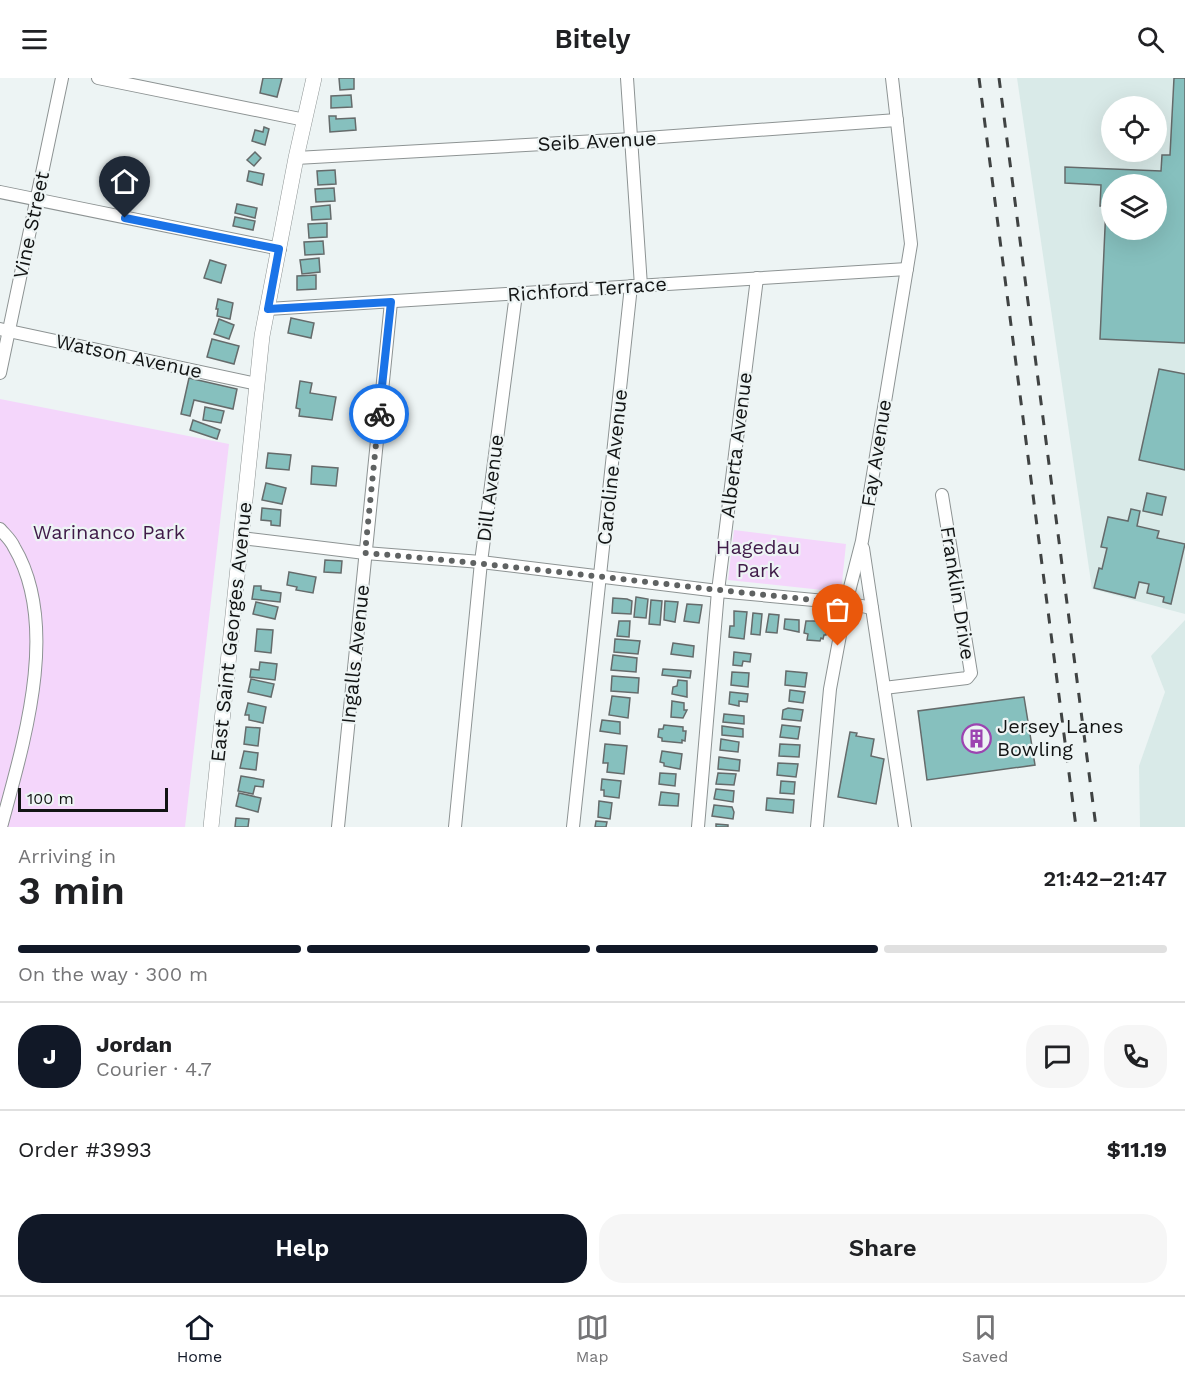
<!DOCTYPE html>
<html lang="en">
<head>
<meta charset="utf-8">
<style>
  body { margin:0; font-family:"Work Sans",sans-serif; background:#f6f6f6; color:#202124; height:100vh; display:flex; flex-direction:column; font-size:22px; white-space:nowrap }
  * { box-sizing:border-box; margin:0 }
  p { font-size:20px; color:#757577 }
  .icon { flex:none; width:33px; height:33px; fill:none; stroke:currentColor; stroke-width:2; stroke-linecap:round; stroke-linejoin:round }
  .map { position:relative; height:749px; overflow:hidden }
  .sheet { display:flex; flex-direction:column; background:#fff; flex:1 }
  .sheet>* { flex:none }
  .buttons { position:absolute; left:1101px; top:18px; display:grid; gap:12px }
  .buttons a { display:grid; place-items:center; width:66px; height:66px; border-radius:50%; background:#fff; box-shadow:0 6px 24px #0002; font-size:30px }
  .scale { position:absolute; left:18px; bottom:15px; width:150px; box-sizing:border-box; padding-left:6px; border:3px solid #121414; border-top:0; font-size:16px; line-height:21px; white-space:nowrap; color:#121414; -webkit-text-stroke:4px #edf4f4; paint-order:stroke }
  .pin { position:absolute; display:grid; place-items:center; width:51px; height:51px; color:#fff; margin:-62px -26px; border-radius:50% 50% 50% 0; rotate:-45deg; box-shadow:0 0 6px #0007 }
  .pin .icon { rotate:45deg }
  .courier { position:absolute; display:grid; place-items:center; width:60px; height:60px; margin:-30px; border:4px solid #1a73e8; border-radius:50%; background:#fff; color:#222; box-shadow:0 2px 8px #0007 }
  .overview em { font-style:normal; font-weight:600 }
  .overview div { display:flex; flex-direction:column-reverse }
  .overview { display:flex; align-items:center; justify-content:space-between; height:102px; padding:0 18px }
  h1 { font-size:39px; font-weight:600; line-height:45px }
  .bar { display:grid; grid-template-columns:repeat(4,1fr); gap:9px 6px; align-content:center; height:72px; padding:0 18px }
  .bar i { height:8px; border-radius:4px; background:#e0e0e0 }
  .bar .current { background:#111827 }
  .bar p { grid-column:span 4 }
  .line { display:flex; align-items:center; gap:15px; padding:0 18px; border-top:2px solid #e0e0e0 }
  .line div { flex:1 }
  .round { display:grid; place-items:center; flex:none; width:63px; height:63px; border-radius:24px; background:#f6f6f6 }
  .button { display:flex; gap:12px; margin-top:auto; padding:12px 18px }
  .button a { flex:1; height:69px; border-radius:24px; background:#111827; color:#fff; font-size:24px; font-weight:600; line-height:69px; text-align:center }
  .button a+a { background:#f6f6f6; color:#202124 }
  header { display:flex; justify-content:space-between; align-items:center; height:78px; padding:0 18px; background:#fff; font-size:27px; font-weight:600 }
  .tabs { display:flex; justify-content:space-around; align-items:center; height:84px; border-top:2px solid #e0e0e0; background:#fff; font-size:16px; color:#757577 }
  .tabs a { display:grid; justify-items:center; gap:3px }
  .tabs .current { color:#111827 }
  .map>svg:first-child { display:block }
  .built { fill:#d9eae8; fill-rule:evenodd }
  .green { fill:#f4d6fb }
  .building { fill:#86c0be; stroke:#656b6b; stroke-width:1.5; fill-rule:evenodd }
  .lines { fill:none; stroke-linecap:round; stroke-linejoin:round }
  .minor-casing { stroke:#8d9393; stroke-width:14 }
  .major-casing { stroke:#8d9393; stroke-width:16 }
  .minor { stroke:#fff; stroke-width:12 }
  .major { stroke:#fff; stroke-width:15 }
  .rail { stroke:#404343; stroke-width:3; stroke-dasharray:10 10; stroke-linecap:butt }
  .done { stroke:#5f6262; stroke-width:6; stroke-dasharray:0 10.8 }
  .route { stroke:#1a73e8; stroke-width:8 }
  .labels { text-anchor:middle; stroke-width:4.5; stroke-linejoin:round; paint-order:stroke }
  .street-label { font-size:20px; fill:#121414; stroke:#edf4f4 }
  .park-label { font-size:20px; fill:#3f1a48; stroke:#edf4f4 }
  .poi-label { font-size:20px; fill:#121414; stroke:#edf4f4; text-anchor:start }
</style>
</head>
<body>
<header><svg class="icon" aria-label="menu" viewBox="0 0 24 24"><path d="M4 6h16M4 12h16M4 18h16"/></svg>Bitely<svg class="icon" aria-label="search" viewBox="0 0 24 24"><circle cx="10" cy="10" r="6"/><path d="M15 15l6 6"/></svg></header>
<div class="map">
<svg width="1185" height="749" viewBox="0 0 1185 749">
  <rect width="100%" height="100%" fill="#edf4f4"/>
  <g class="built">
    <path d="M1017 0H1185V536L1092 511ZM1112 28H1156V74H1112ZM1112 106H1156V152H1112Z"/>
    <path d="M1185 542V749H1140L1139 688 1165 614 1151 578Z"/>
  </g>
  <g class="green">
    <path d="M0 321 229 366 185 749H0Z"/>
    <path d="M734 452 846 466 841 514 728 502Z"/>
  </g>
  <g class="building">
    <path d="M263 0H282L277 19 260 15Z"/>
    <path d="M339 0H354V11L340 12Z"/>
    <path d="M1174 0H1185V265L1100 261 1106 128H1100L1101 107 1065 105V89L1161 93 1162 77H1170ZM1112 106H1156V152H1112Z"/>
    <path d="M351 17 352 29 331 30V18Z"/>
    <path d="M329 38H336V41L355 40 356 52 330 54Z"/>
    <path d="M264 49 269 51 265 67 252 63 255 52 263 54Z"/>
    <path d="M255 74 261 80 254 88 247 82Z"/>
    <path d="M335 92 336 106 318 107 317 93Z"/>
    <path d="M249 93 264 96 262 107 247 103Z"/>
    <path d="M334 110 335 123 316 124 315 111Z"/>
    <path d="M237 126 257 130 255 140 235 135Z"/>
    <path d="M330 127 331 141 312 142 311 129Z"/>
    <path d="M235 139 255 143 253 152 233 148Z"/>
    <path d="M327 145V159L309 160 308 146Z"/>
    <path d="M323 163 324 176 305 177 304 164Z"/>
    <path d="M319 180 320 194 302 196 300 182Z"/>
    <path d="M210 182 226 187 221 205 204 200Z"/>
    <path d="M316 197V211L297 212V198Z"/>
    <path d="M218 221 233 225 230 241 217 238 218 231H216Z"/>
    <path d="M291 240 314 245 311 260 288 255Z"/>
    <path d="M219 241 234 247 229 261 214 256Z"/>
    <path d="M212 261 239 268 234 286 207 279Z"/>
    <path d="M1159 291 1185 296V392L1139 382Z"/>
    <path d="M189 300 237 311 233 331 194 322 190 338 181 336Z"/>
    <path d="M300 303 312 305 310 315 336 319 332 342 299 338 300 331 296 330Z"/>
    <path d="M205 329 224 333 221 345 203 342Z"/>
    <path d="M193 342 220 352 217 361 190 352Z"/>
    <path d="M268 375 291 377 289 392 266 390Z"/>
    <path d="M312 388 338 390 336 408 311 406Z"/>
    <path d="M266 405 286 410 282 426 262 422Z"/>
    <path d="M1147 415 1166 419 1162 437 1143 433Z"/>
    <path d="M262 430 281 432 280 448 271 447V443L261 442Z"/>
    <path d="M1131 431 1140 433 1137 448 1159 453 1157 460 1185 466 1171 526 1163 524 1164 519 1147 515 1149 506 1139 504 1135 520 1094 510 1099 490 1102 491 1107 470 1101 469 1108 439 1128 443Z"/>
    <path d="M325 482 342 483 341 495 324 494Z"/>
    <path d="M289 494 316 499 313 515 296 512 297 509 287 507Z"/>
    <path d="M254 508H261V512L281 515 280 524 252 521Z"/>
    <path d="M636 519 648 521 646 540 634 539Z"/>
    <path d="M613 520 627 521 632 523 631 536 612 535Z"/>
    <path d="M651 522 662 523 660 547 649 546Z"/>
    <path d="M665 523 678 524 675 544 664 542Z"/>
    <path d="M256 524 278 529 275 541 253 536Z"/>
    <path d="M687 526 702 527 699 545 684 543Z"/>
    <path d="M734 533 747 534 744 561 729 559 730 548H734Z"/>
    <path d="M753 535 762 536 760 557 751 556Z"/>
    <path d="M769 536 779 537 777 555 766 554Z"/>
    <path d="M785 541 799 542V554L784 551Z"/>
    <path d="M619 543H630L629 559 617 558Z"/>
    <path d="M806 543H827L826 557H824L823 561 821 560 820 563 807 562 808 556 804 555Z"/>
    <path d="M257 551 273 552 271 575 255 573Z"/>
    <path d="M615 561 640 563 638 576 614 574Z"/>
    <path d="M673 565 694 568 693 579 671 576Z"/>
    <path d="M734 574 751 576 750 584 743 583 742 588 733 587Z"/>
    <path d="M613 577 637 580 636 594 611 592Z"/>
    <path d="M260 584 277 586 275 602 250 599 251 591 259 592Z"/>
    <path d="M663 591 691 593 690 600 662 597Z"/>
    <path d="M786 593 807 595 805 609 785 607Z"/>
    <path d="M732 594 749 595 748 609 731 607Z"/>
    <path d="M612 598 639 600 638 615 611 613Z"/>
    <path d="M251 601 274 606 271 619 248 614Z"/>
    <path d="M678 602 687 603V619L672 616 673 609 677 608Z"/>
    <path d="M790 612 805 614 803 625 789 623Z"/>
    <path d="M730 614 748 616 747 624 739 623V628L729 626Z"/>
    <path d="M612 618 630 620 628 640 609 637Z"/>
    <path d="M1024 619 1035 687 927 702 918 633Z"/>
    <path d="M672 623 684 625V632H687L683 640 671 639Z"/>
    <path d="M248 625 266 629 263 645 249 642V637H245Z"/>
    <path d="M788 630 803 632 801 643 782 641 783 632Z"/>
    <path d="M724 636 744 638V646L723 644Z"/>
    <path d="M602 642 620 644V656L600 653Z"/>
    <path d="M664 647 683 649V653H686L685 663 682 662V665L662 663V660L658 659 659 651H663Z"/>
    <path d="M782 647 800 649 798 661 780 659Z"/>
    <path d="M722 648 743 651V659L722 657Z"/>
    <path d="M246 649 260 650 258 668 244 666Z"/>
    <path d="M850 654 857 655 856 658 874 661 871 678 884 681 876 726 838 719Z"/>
    <path d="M721 661 739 664 738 674 720 672Z"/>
    <path d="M605 666 627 668 624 696 607 694 608 685H603Z"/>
    <path d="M780 666 800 667 799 679 779 678Z"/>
    <path d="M244 673 258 675 256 692 240 690Z"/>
    <path d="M662 673 682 676 680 691 664 688V685L660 684Z"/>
    <path d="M719 679 740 682 739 693 718 691Z"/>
    <path d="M778 685 798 686 796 699 777 697Z"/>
    <path d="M660 695 676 696 675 708 659 706Z"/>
    <path d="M718 695 736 696 734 707 716 706Z"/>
    <path d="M241 698 264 702 263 709 255 708 253 716 238 713Z"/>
    <path d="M602 701 621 703 619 720 604 718V712H601Z"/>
    <path d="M781 703 795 704 794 716 780 715Z"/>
    <path d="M716 711 734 713 733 724 714 721Z"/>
    <path d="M661 714 679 716 678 728 659 727Z"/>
    <path d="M239 715 261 720 258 734 236 728Z"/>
    <path d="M767 720 794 722 793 735 766 732Z"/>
    <path d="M599 723 612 725 610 741 598 739Z"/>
    <path d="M714 727 732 729 734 734 733 741 712 738Z"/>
    <path d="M236 740 249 741 248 749H235Z"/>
    <path d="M596 743 607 744 606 749H595Z"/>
    <path d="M716 746 728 747V749H716Z"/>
  </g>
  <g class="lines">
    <defs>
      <g id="minor">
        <path d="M98 0 305 42"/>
        <path d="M627 0 641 208"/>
        <path d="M296 80 632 61 897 42"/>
        <path d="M0 114 280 171"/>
        <path d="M268 231 907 191"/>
        <path d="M0 251 257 306"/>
        <path d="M0 295 62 0"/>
        <path d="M0 451C5 457 11 462 14 469 61 548 23 667 1 749"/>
        <path d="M241 460 365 475 481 484 718 513 846 525 872 530"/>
        <path d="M863 470 905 749"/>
        <path d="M884 610 967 600 971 595 942 417"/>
        <path d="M338 749 391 224"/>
        <path d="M455 749 481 484 516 216"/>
        <path d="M573 749 631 208"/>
        <path d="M698 749 718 513 757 200"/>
        <path d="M817 749 830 611 846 525 862 463 911 166 892 0"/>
      </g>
      <path id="major" d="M211 749 262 258 296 80 314 0"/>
    </defs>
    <use href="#minor" class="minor-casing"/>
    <use href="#major" class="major-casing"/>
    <use href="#minor" class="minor"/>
    <use href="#major" class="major"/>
    <g class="rail">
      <path d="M979 0 1076 749"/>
      <path d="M999 0 1096 749"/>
    </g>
  </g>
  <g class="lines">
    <path class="done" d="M379 336 365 475C526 488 685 510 846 525L838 568"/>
    <path class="route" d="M125 140 279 171 268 231 391 224 379 336"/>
  </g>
  <defs>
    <symbol id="building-ring" viewBox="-11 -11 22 22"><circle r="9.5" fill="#edf4f4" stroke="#9c44b1" stroke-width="1.5"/><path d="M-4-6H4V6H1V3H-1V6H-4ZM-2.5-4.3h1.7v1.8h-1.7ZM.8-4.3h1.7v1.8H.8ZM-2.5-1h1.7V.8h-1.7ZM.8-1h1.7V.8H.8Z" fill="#9c44b1"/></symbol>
  </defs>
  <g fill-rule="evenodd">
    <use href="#building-ring" x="960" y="644" width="33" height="33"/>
  </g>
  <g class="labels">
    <g class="street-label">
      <text transform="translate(597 63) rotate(-3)" y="7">Seib Avenue</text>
      <text transform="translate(31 147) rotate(-78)" y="7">Vine Street</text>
      <text transform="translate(587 211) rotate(-4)" y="7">Richford Terrace</text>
      <text transform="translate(129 278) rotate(12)" y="7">Watson Avenue</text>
      <text transform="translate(736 367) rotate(-83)" y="7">Alberta Avenue</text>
      <text transform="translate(876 375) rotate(-81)" y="7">Fay Avenue</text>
      <text transform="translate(612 389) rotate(-84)" y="7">Caroline Avenue</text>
      <text transform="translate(490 410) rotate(-83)" y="7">Dill Avenue</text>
      <text transform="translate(958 515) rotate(81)" y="7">Franklin Drive</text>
      <text transform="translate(231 554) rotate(-84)" y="7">East Saint Georges Avenue</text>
      <text transform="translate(355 576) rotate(-84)" y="7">Ingalls Avenue</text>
    </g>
    <g class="park-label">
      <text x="109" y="461">Warinanco Park</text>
      <text x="758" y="476">Hagedau<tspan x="758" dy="23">Park</tspan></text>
    </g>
    <g class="poi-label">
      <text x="997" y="655">Jersey Lanes<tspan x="997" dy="23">Bowling</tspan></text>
    </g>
  </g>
</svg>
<div class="buttons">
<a><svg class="icon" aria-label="locate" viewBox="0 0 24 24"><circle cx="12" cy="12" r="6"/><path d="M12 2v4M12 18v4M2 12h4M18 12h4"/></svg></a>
<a><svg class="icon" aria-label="layers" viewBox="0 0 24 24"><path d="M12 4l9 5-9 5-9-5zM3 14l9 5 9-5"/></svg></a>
</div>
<div class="scale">100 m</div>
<div class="pin" style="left:838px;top:568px;background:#ea580c"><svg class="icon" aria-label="bag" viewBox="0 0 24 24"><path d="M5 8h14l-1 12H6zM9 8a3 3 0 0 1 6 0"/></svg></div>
<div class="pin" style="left:125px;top:140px;background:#1f2937"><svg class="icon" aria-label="home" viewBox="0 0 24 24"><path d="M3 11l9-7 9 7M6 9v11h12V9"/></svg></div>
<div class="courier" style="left:379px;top:336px"><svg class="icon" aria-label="bike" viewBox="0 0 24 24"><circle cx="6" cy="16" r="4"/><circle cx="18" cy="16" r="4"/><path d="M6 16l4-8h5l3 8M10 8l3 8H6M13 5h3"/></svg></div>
</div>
<section class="sheet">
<div class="overview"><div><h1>3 min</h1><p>Arriving in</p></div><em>21:42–21:47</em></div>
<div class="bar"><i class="current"></i><i class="current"></i><i class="current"></i><i></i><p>On the way · 300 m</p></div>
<div class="line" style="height:108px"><b class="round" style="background:#111827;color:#fff">J</b><div><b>Jordan</b><p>Courier · 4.7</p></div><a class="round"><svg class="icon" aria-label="chat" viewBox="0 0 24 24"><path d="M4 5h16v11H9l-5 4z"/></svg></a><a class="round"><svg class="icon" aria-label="phone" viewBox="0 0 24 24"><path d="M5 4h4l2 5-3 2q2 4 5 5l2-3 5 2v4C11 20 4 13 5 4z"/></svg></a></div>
<div class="line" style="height:78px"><div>Order #3993</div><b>$11.19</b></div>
<div class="button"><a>Help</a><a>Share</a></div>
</section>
<nav class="tabs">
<a class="current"><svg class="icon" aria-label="home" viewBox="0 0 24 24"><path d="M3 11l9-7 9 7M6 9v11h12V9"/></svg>Home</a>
<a><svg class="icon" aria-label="map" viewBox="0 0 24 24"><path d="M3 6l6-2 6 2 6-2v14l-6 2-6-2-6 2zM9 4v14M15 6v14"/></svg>Map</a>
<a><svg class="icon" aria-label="saved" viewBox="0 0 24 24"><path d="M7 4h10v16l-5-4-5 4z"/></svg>Saved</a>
</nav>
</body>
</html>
